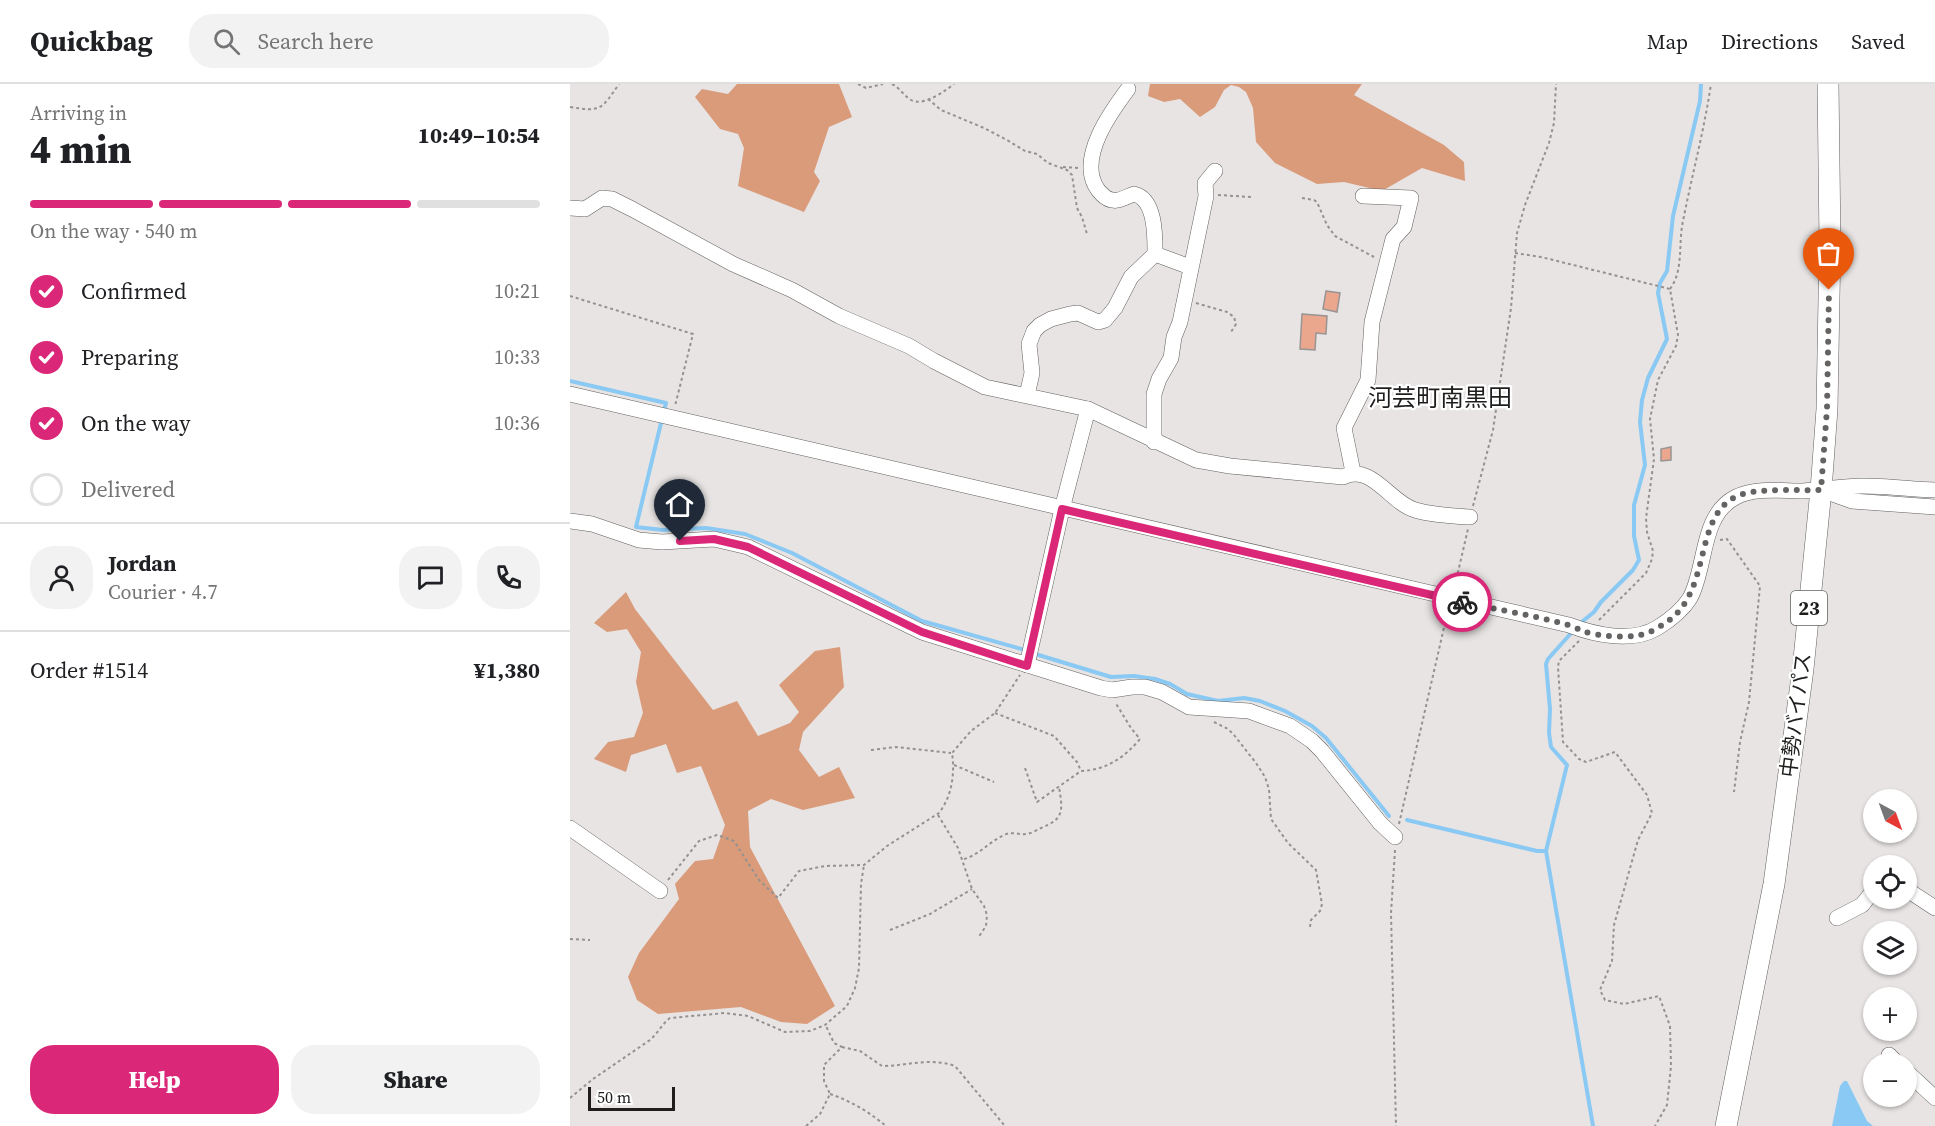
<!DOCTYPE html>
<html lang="en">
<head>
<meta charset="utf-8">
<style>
  body { margin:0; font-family:"Source Serif 4","Noto Sans JP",serif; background:#f2f2f2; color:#202124; height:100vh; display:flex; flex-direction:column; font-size:22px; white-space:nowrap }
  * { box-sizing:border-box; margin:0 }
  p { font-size:20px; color:#757577 }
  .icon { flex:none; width:33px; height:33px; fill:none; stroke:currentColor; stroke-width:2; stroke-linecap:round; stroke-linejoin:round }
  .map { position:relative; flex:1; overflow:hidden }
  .details { display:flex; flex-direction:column; background:#fff; width:570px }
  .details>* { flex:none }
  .needle { width:39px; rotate:139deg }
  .tools { position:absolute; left:1293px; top:705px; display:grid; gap:12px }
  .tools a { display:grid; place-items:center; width:54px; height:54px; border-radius:50%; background:#fff; box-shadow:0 2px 4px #0004; font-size:30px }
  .scale { position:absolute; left:18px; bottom:15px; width:87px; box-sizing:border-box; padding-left:6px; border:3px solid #1f1e1d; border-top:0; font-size:16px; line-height:21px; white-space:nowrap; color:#1f1e1d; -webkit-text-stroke:4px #fff; paint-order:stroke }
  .pin { position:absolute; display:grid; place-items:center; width:51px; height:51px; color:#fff; margin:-62px -26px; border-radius:50% 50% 50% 0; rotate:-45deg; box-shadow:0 0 6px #0007 }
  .pin .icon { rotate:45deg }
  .courier { position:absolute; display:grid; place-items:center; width:60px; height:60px; margin:-30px; border:4px solid #db2777; border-radius:50%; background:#fff; color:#222; box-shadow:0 2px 8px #0007 }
  .overview em { font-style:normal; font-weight:800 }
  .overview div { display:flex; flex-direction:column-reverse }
  .overview { display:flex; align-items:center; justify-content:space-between; height:102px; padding:0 30px }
  h1 { font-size:39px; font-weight:800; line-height:45px }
  .bar { display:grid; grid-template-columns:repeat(4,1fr); gap:9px 6px; align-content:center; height:72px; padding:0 30px }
  .bar i { height:8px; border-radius:4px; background:#e0e0e0 }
  .bar .selected { background:#db2777 }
  .bar p { grid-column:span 4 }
  .line { display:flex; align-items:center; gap:15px; padding:0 30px; border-top:2px solid #e0e0e0 }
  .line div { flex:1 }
  .round { display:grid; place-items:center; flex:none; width:63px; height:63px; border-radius:24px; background:#f2f2f2 }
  ol { padding:0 30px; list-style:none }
  li { display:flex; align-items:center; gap:18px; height:66px }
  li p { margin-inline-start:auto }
  li .icon { padding:6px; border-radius:50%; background:#db2777; color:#fff; stroke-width:4 }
  li:last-child { color:#757577 }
  li i { width:33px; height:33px; border:3px solid #e0e0e0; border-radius:50% }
  .action { display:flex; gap:12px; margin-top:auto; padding:12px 30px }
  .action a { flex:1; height:69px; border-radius:24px; background:#db2777; color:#fff; font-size:24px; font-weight:800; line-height:69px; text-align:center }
  .action a+a { background:#f2f2f2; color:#202124 }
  header { display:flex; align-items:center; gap:36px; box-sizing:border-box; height:84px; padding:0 30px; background:#fff; border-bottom:2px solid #e0e0e0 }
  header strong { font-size:28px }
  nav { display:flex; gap:33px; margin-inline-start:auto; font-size:21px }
  .search { width:420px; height:54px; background:#f2f2f2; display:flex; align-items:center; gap:15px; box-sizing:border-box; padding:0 21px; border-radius:24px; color:#757577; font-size:22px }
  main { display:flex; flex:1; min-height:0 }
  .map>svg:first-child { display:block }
  .forest { fill:#da9b7b }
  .water { fill:#8ac9f3 }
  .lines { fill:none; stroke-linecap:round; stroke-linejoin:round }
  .stream { stroke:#8ac9f3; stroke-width:4 }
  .building { fill:#eba78e; stroke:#989493; stroke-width:1.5 }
  .minor-casing { stroke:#62605e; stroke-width:16 }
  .highway-casing { stroke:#62605e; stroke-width:22 }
  .path { stroke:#949291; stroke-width:2; stroke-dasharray:3 3; stroke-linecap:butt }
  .minor { stroke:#fff; stroke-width:15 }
  .highway { stroke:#fff; stroke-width:21 }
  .done { stroke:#656362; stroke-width:6; stroke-dasharray:0 10.8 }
  .route { stroke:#db2777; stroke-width:8 }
  .labels { text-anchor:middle; stroke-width:4.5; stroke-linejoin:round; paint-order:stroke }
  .shield { fill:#fff; stroke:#626261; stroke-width:1.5 }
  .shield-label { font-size:20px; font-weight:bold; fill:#1f1e1d }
  .street-label { font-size:21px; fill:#1f1e1d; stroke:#fff }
  .quarter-label { font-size:24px; fill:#1f1e1d; stroke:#fff }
</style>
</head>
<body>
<header>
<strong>Quickbag</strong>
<div class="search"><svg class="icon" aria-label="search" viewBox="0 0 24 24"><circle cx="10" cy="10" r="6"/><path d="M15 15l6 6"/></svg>Search here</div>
<nav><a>Map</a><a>Directions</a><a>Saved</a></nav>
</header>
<main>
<section class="details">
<div class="overview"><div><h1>4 min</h1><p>Arriving in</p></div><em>10:49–10:54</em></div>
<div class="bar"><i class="selected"></i><i class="selected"></i><i class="selected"></i><i></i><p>On the way · 540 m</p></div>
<ol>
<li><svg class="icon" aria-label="check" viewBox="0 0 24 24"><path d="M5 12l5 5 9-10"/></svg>Confirmed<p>10:21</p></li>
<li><svg class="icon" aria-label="check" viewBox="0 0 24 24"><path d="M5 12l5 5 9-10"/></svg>Preparing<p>10:33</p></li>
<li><svg class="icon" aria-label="check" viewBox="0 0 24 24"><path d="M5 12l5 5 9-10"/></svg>On the way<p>10:36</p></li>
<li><i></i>Delivered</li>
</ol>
<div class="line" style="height:108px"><a class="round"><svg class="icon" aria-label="person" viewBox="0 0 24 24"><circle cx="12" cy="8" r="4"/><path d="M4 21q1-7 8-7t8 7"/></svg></a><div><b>Jordan</b><p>Courier · 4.7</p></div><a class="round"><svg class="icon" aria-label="chat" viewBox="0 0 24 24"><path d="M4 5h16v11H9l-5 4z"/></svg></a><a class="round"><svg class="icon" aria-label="phone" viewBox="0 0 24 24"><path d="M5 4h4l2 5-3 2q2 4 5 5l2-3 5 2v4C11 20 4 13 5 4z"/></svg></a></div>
<div class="line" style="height:78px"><div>Order #1514</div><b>¥1,380</b></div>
<div class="action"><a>Help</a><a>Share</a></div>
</section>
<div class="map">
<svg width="1365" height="1042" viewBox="0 0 1365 1042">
  <rect width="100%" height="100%" fill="#e7e4e3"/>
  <g class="forest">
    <path d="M167 0H269L282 33 259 43 244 88 250 97 234 128 168 102 174 64 168 50 150 45 125 13 132 5 158 10Z"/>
    <path d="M580 0H792L784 11 874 61 894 78 895 97 852 84 812 107 774 98 747 100 705 79 686 58 683 24 676 8 669 3 661 1 654 6 645 23 630 33 610 15 594 18 578 12Z"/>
    <path d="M56 508 65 525 143 626 167 617 188 652 220 639 229 628 209 601 245 567 270 563 274 603 233 648 229 666 249 693 269 683 285 714 233 726 201 715 178 727 180 763 265 922 237 940 211 938 171 923 88 930 67 916 58 893 69 869 109 815 105 800 125 777 143 775 155 741 131 682 107 689 96 660 61 671 56 688 24 675 38 658 64 653 73 629 66 598 71 568 57 545 37 548 24 539Z"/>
  </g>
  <path class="water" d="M1274 997H1277L1297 1037 1303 1042H1262L1270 1002Z"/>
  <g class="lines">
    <g class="stream">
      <path d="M0 297 96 319 94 327"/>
      <path d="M91 339 66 443 93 446 136 444 175 450 222 469 352 537 455 566"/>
      <path d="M1008 541 1024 528 1031 518 1063 486 1069 476 1064 452V421L1075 381 1070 338 1072 316 1078 294 1097 255 1088 209 1090 199 1097 187 1103 132 1130 17 1131 0"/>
      <path d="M1003 547 978 575 976 580 980 625 979 649 981 663 997 681 976 767 1023 1042"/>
      <path d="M462 569 541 593 564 592 585 595 600 600 617 610 648 617 674 614 690 617 715 627 742 642 756 654 819 732"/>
      <path d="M837 736 967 767H976"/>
    </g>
  </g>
  <g class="building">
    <path d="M756 207 770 209 767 228 753 225Z"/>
    <path d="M732 230 757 232 756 250 746 249 745 266 730 265Z"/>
    <path d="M1101 363V376L1091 377V365Z"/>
  </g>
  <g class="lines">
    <defs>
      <g id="minor">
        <path d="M0 124 15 125 32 114 42 115 62 125 163 180 222 206 269 232 339 262 364 277 415 303 518 325 626 376 660 382 773 393C802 379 819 418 845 426 862 431 882 432 900 433"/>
        <path d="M585 170 620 183"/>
        <path d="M0 310 999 541C1025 551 1062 559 1087 544 1100 536 1112 527 1120 514 1137 483 1130 431 1166 413 1185 403 1212 407 1233 407 1253 406 1273 402 1292 402 1316 402 1341 405 1365 406"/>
        <path d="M457 311 462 289 459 260 464 247 470 241 481 235 500 230 508 229 528 238 535 236 545 224 561 193 585 170C585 153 586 115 564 110 558 112 548 118 542 116 535 115 528 107 525 101 510 71 540 29 558 5"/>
        <path d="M584 358V310L589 295 601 274 604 253 610 238 636 112 635 99 645 87"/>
        <path d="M783 388 774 344 798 296 802 238 823 155 834 143 841 114 793 112"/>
        <path d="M1257 408 1282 417 1365 423"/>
        <path d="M0 437 22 440 69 456 92 458 144 455 178 463 352 548 531 604 542 606 562 603H575L592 608 619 623 679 627 720 642 742 657 752 667 810 739 825 753"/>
        <path d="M457 581 492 425 518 325"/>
        <path d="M0 744 90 807"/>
        <path d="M1336 805 1365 824"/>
        <path d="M1267 834 1292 821 1304 806"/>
        <path d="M1319 971 1328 980"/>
        <path d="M1336 987 1365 1014"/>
      </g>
      <path id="highway" d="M1156 1042 1204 800 1233 585 1251 406 1257 325 1260 159 1258 0"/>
    </defs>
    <use href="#minor" class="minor-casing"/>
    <use href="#highway" class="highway-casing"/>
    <g class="path">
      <path d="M288 0 296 4 313 0"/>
      <path d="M322 0C330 4 334 12 341 16 353 23 375 7 384 0"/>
      <path d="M358 15 371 26 414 44 437 56 455 67 467 70 478 79 497 86 502 91 507 124 512 133 517 150"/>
      <path d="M0 23C31 28 31 26 49 0"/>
      <path d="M493 83 508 84"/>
      <path d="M648 111 681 113"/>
      <path d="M732 114 744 116 747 118 757 141 765 152 804 173"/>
      <path d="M945 169 971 173 1100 205"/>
      <path d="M1100 205C1114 186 1108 160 1113 137 1122 91 1134 47 1141 0"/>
      <path d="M0 212 123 250 105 322"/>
      <path d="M626 219 657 228 664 233 666 240 661 248"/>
      <path d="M903 422 923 346 941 224 947 149 955 121 979 59 984 39 986 0"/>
      <path d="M1150 456 1157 455 1190 502 1179 618 1170 658 1164 708"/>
      <path d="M885 501 898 445"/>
      <path d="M1029 536 1076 489 1082 475 1083 467 1077 448 1076 434 1084 375 1080 335 1088 296 1106 262 1108 251 1100 205"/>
      <path d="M1009 557 989 577 988 583 993 658 1009 675 1016 678 1045 668 1077 711 1082 729 1068 756 1044 841 1042 877 1030 906 1035 916 1054 920 1089 912 1100 942 1101 982 1097 1021 1085 1042"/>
      <path d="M425 629 484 652 507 678 511 687C536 686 554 674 570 655L561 644 545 618"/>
      <path d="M644 638 658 645 664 651 686 679 695 693 699 705 701 735 718 759 746 786 752 820 750 827 741 836 740 843"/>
      <path d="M301 666 326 663 381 669"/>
      <path d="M384 681 424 698"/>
      <path d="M455 684 467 718 511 687"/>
      <path d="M368 731 388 764 402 805 414 822 417 831 416 842 408 854"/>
      <path d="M829 740 878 526"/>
      <path d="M825 766 821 829 826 1042"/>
      <path d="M394 775C409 771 419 758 434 751 442 747 449 751 457 750 462 749 467 746 471 744 494 735 493 727 489 703"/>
      <path d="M98 796 129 757 147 751 164 757 189 796 208 814 229 787 255 782 294 781 317 762 369 729C382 712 385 690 382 669L401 647 425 629 450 591"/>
      <path d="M320 846 360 830 402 805"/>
      <path d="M0 855 20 856"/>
      <path d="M272 963 290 967 312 982C338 982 359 973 385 982L435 1042"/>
      <path d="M260 1010C281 1017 299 1028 316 1042"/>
      <path d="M0 1014 23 995 80 956C88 949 92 940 100 934L155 929 178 932 215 948 240 947 255 941 277 922 285 904 289 884 291 800 294 781"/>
      <path d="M236 1042 250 1030 260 1010 254 997V981L272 963 264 959 256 942"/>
    </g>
    <use href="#minor" class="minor"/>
    <use href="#highway" class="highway"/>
  </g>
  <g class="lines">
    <path class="done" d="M892 518C927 526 964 531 998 541 1004 543 1010 546 1015 548 1030 552 1054 554 1070 551 1079 550 1087 544 1094 540 1143 509 1122 436 1165 413 1185 403 1228 407 1251 406L1257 325 1259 206"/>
    <path class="route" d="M110 457 144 455 178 463 352 548 457 582 492 425 892 518"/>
  </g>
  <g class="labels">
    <rect class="shield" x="1221" y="507" width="36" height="34" rx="4.5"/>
    <g class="shield-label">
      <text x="1239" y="531">23</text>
    </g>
    <g class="street-label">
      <text transform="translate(1226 631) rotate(-83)" y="7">中勢バイパス</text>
    </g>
    <g class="quarter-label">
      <text x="870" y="322">河芸町南黒田</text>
    </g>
  </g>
</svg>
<div class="tools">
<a><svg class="needle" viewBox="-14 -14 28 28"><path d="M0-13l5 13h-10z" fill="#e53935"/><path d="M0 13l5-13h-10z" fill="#757577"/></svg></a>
<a><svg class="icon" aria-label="locate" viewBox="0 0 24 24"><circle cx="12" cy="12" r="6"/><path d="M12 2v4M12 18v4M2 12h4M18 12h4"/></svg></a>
<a><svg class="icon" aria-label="layers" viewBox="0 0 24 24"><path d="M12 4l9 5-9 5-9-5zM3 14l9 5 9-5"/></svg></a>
<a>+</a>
<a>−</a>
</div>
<div class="scale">50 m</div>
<div class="pin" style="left:1259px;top:206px;background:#ea580c"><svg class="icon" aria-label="bag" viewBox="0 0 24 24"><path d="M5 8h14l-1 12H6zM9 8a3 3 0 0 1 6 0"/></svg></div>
<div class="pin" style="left:110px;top:457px;background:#1f2937"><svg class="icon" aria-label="home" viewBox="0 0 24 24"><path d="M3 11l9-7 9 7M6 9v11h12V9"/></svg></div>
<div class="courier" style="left:892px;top:518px"><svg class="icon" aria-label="bike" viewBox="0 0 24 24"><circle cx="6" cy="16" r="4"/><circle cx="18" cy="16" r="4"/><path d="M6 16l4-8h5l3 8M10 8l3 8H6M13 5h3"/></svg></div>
</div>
</main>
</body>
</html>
